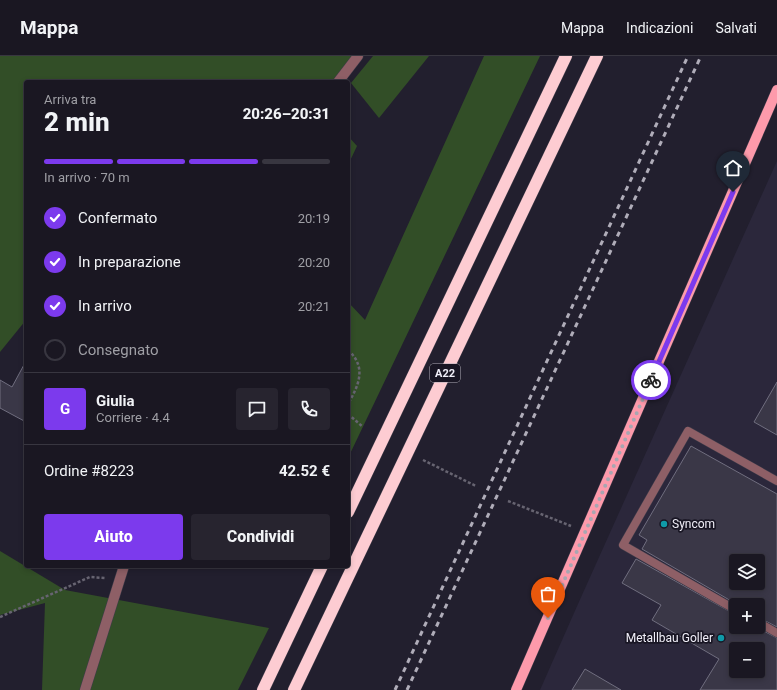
<!DOCTYPE html>
<html lang="it">
<head>
<meta charset="utf-8">
<style>
  body { margin:0; font-family:Roboto,sans-serif; background:#27242f; color:#f1f3f6; height:100vh; display:flex; flex-direction:column; font-size:15px; white-space:nowrap }
  * { box-sizing:border-box; margin:0 }
  p { font-size:13px; color:#9f9fa5 }
  .icon { flex:none; width:22px; height:22px; fill:none; stroke:currentColor; stroke-width:2; stroke-linecap:round; stroke-linejoin:round }
  .map { position:relative; flex:1; overflow:hidden }
  .details { position:absolute; left:24px; top:24px; width:326px; height:488px; display:flex; flex-direction:column; background:#1a1722; border-radius:4px; box-shadow:0 2px 6px #0003,0 0 0 1px #383640 }
  .details>* { flex:none }
  .tools { position:absolute; left:729px; top:498px; display:grid; gap:8px }
  .tools a { display:grid; place-items:center; width:36px; height:36px; border-radius:4px; background:#1a1722; box-shadow:0 2px 6px #0003,0 0 0 1px #383640; font-size:20px }
  .pin { position:absolute; display:grid; place-items:center; width:34px; height:34px; color:#fff; margin:-41px -17px; border-radius:50% 50% 50% 0; rotate:-45deg; box-shadow:0 0 4px #0007 }
  .pin .icon { rotate:45deg }
  .courier { position:absolute; display:grid; place-items:center; width:40px; height:40px; margin:-20px; border:3px solid #7c3aed; border-radius:50%; background:#fff; color:#222; box-shadow:0 1px 5px #0007 }
  .head em { font-style:normal; font-weight:800 }
  .head div { display:flex; flex-direction:column-reverse }
  .head { display:flex; align-items:center; justify-content:space-between; height:68px; padding:0 20px }
  h1 { font-size:26px; font-weight:800; line-height:30px }
  .bar { display:grid; grid-template-columns:repeat(4,1fr); gap:6px 4px; align-content:center; height:48px; padding:0 20px }
  .bar i { height:5px; border-radius:3px; background:#383640 }
  .bar .on { background:#7c3aed }
  .bar p { grid-column:span 4 }
  .line { display:flex; align-items:center; gap:10px; padding:0 20px; border-top:1px solid #383640 }
  .line div { flex:1 }
  .round { display:grid; place-items:center; flex:none; width:42px; height:42px; border-radius:4px; background:#27242f }
  ol { padding:0 20px; list-style:none }
  li { display:flex; align-items:center; gap:12px; height:44px }
  li p { margin-inline-start:auto }
  li .icon { padding:4px; border-radius:50%; background:#7c3aed; color:#fff; stroke-width:4 }
  li:last-child { color:#9f9fa5 }
  li i { width:22px; height:22px; border:2px solid #383640; border-radius:50% }
  .button { display:flex; gap:8px; margin-top:auto; padding:8px 20px }
  .button a { flex:1; height:46px; border-radius:4px; background:#7c3aed; color:#fff; font-size:16px; font-weight:800; line-height:46px; text-align:center }
  .button a+a { background:#27242f; color:#f1f3f6 }
  header { display:flex; align-items:center; gap:24px; box-sizing:border-box; height:56px; padding:0 20px; background:#1a1722; border-bottom:1px solid #383640 }
  header strong { font-size:19px }
  nav { display:flex; gap:22px; margin-inline-start:auto; font-size:14px }
  .map>svg:first-child { display:block }
  .built { fill:#2b273b; fill-rule:evenodd }
  .green { fill:#324e27 }
  .building { fill:#3a3747; stroke:#706e7f; fill-rule:evenodd }
  .lines { fill:none; stroke-linecap:round; stroke-linejoin:round }
  .service-casing { stroke:#3f3c4a; stroke-width:9 }
  .minor-casing { stroke:#3f3c4a; stroke-width:11 }
  .primary-casing { stroke:#3f3c4a; stroke-width:11 }
  .motorway-casing { stroke:#3f3c4a; stroke-width:13 }
  .path { stroke:#676471; stroke-width:2.5; stroke-dasharray:3 2; stroke-linecap:butt }
  .service { stroke:#8e5f66; stroke-width:8 }
  .minor { stroke:#8e5f66; stroke-width:10 }
  .primary { stroke:#fd9aab; stroke-width:10 }
  .motorway { stroke:#fdccd2; stroke-width:12 }
  .rail { stroke:#b0adb9; stroke-width:3; stroke-dasharray:5 5; stroke-linecap:butt }
  .done { stroke:#a8a6b1; stroke-width:4; stroke-dasharray:0 7.2 }
  .route { stroke:#7c3aed; stroke-width:5 }
  .culture-dot { fill:#0f9aa8; stroke:#191624; stroke-width:1.5 }
  .labels { text-anchor:middle; stroke-width:3.5; stroke-linejoin:round; paint-order:stroke }
  .shield { fill:#191624; stroke:#b0adb8; stroke-width:1 }
  .shield-label { font-size:11px; font-weight:bold; fill:#f0eef8 }
  .poi-label { font-size:12px; fill:#f0eef8; stroke:#191624; text-anchor:start }
</style>
</head>
<body>
<header>
<strong>Mappa</strong>
<nav><a>Mappa</a><a>Indicazioni</a><a>Salvati</a></nav>
</header>
<div class="map">
<svg width="777" height="634" viewBox="0 0 777 634">
  <rect width="100%" height="100%" fill="#221f2e"/>
  <path class="built" d="M777 105V634H540L578 548ZM736 505H758V527H736ZM736 549H758V571H736ZM736 593H758V615H736Z"/>
  <g class="green">
    <path d="M0 0H358L338 26H26V264L0 296Z"/>
    <path d="M373 0H429L379 62 351 27Z"/>
    <path d="M484 0H540L348 402V246L365 264Z"/>
    <path d="M348 80 357 90 348 109Z"/>
    <path d="M0 495 65 534 269 572 238 634H42L45 547 0 559Z"/>
  </g>
  <g class="building">
    <path d="M26 305V366L0 352V324L12 331Z"/>
    <path d="M777 326V379L754 366Z"/>
    <path d="M691 390 777 438V571L758 561V549H738L642 493 647 484 639 479ZM736 505H758V527H736Z"/>
    <path d="M636 503 736 559V571H756L777 582V634H700L719 603 652 564 661 549 622 527ZM736 593H758V615H736Z"/>
    <path d="M585 613 621 634H572Z"/>
  </g>
  <g class="lines">
    <defs>
      <g id="service">
        <path d="M736 554 623 489 688 375 777 425"/>
        <path d="M758 566 777 577"/>
      </g>
      <g id="minor">
        <path d="M338 26 358 0"/>
        <path d="M85 634 124 510"/>
      </g>
      <path id="primary" d="M516 634 777 34"/>
      <g id="motorway">
        <path d="M348 456 566 0"/>
        <path d="M263 634 322 510"/>
        <path d="M294 634 597 0"/>
      </g>
    </defs>
    <use href="#service" class="service-casing"/>
    <use href="#minor" class="minor-casing"/>
    <use href="#primary" class="primary-casing"/>
    <use href="#motorway" class="motorway-casing"/>
    <g class="path">
      <path d="M348 294C367 311 359 329 348 348"/>
      <path d="M348 358 363 371"/>
      <path d="M423 404 476 430"/>
      <path d="M508 445 571 470"/>
      <path d="M0 561 90 521 105 522"/>
    </g>
    <use href="#service" class="service"/>
    <use href="#minor" class="minor"/>
    <use href="#primary" class="primary"/>
    <use href="#motorway" class="motorway"/>
    <g class="rail">
      <path d="M395 634 688 0"/>
      <path d="M407 634 701 0"/>
    </g>
  </g>
  <g class="lines">
    <path class="done" d="M548 562 651 324"/>
    <path class="route" d="M651 324 733 136"/>
  </g>
  <g class="culture-dot">
    <circle cx="664" cy="468" r="4"/>
    <circle cx="721" cy="582" r="4"/>
  </g>
  <g class="labels">
    <rect class="shield" x="430" y="308" width="30" height="18" rx="3"/>
    <g class="shield-label">
      <text x="445" y="321">A22</text>
    </g>
    <g class="poi-label">
      <text x="672" y="472">Syncom</text>
      <text x="713" y="586" text-anchor="end">Metallbau Goller</text>
    </g>
  </g>
</svg>
<div class="tools">
<a><svg class="icon" aria-label="layers" viewBox="0 0 24 24"><path d="M12 4l9 5-9 5-9-5zM3 14l9 5 9-5"/></svg></a>
<a>+</a>
<a>−</a>
</div>
<div class="pin" style="left:548px;top:562px;background:#ea580c"><svg class="icon" aria-label="bag" viewBox="0 0 24 24"><path d="M5 8h14l-1 12H6zM9 8a3 3 0 0 1 6 0"/></svg></div>
<div class="pin" style="left:733px;top:136px;background:#1f2937"><svg class="icon" aria-label="home" viewBox="0 0 24 24"><path d="M3 11l9-7 9 7M6 9v11h12V9"/></svg></div>
<div class="courier" style="left:651px;top:324px"><svg class="icon" aria-label="bike" viewBox="0 0 24 24"><circle cx="6" cy="16" r="4"/><circle cx="18" cy="16" r="4"/><path d="M6 16l4-8h5l3 8M10 8l3 8H6M13 5h3"/></svg></div>
<section class="details">
<div class="head"><div><h1>2 min</h1><p>Arriva tra</p></div><em>20:26–20:31</em></div>
<div class="bar"><i class="on"></i><i class="on"></i><i class="on"></i><i></i><p>In arrivo · 70 m</p></div>
<ol>
<li><svg class="icon" aria-label="check" viewBox="0 0 24 24"><path d="M5 12l5 5 9-10"/></svg>Confermato<p>20:19</p></li>
<li><svg class="icon" aria-label="check" viewBox="0 0 24 24"><path d="M5 12l5 5 9-10"/></svg>In preparazione<p>20:20</p></li>
<li><svg class="icon" aria-label="check" viewBox="0 0 24 24"><path d="M5 12l5 5 9-10"/></svg>In arrivo<p>20:21</p></li>
<li><i></i>Consegnato</li>
</ol>
<div class="line" style="height:72px"><b class="round" style="background:#7c3aed;color:#fff">G</b><div><b>Giulia</b><p>Corriere · 4.4</p></div><a class="round"><svg class="icon" aria-label="chat" viewBox="0 0 24 24"><path d="M4 5h16v11H9l-5 4z"/></svg></a><a class="round"><svg class="icon" aria-label="phone" viewBox="0 0 24 24"><path d="M5 4h4l2 5-3 2q2 4 5 5l2-3 5 2v4C11 20 4 13 5 4z"/></svg></a></div>
<div class="line" style="height:52px"><div>Ordine #8223</div><b>42.52 €</b></div>
<div class="button"><a>Aiuto</a><a>Condividi</a></div>
</section>
</div>
</body>
</html>
